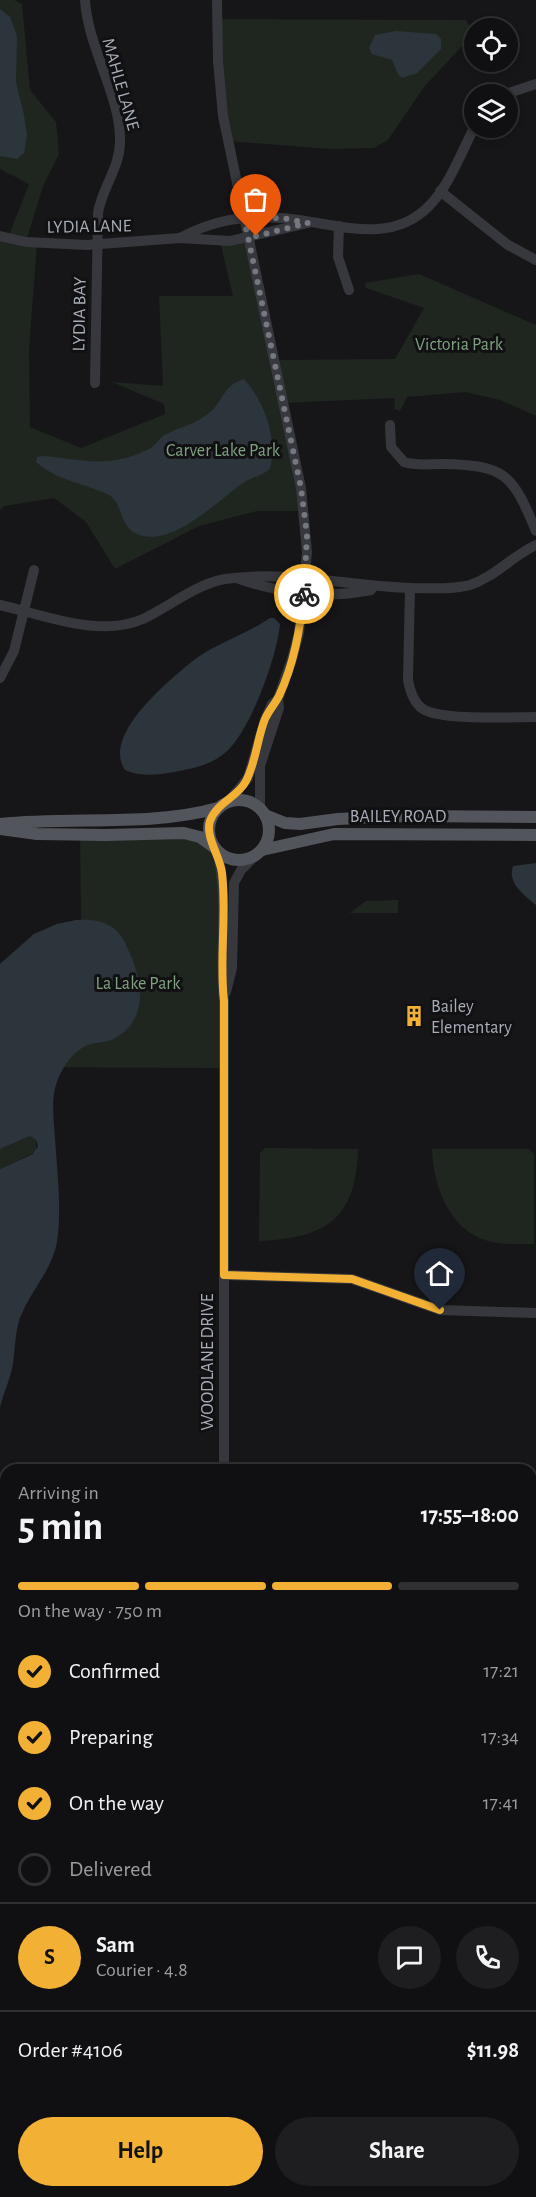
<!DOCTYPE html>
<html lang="en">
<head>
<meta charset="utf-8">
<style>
  body { margin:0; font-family:"Alegreya Sans",sans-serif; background:#1e1e20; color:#f1f3f6; height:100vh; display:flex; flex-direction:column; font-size:22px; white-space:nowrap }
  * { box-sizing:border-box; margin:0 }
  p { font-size:20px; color:#9c9d9f }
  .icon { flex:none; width:33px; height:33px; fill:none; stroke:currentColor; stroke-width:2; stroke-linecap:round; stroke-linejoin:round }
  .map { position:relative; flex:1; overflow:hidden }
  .drawer { position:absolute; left:0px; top:1464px; width:537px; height:734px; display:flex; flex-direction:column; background:#101012; border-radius:18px 18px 0 0; box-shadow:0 3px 9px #0003,0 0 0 2px #303032 }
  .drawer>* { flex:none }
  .fabs { position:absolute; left:464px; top:18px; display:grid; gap:12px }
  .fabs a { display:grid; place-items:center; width:54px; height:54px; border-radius:50%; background:#101012; box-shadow:0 3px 9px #0003,0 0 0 2px #303032; font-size:30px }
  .pin { position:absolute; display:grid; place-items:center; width:51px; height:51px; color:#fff; margin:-62px -26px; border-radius:50% 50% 50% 0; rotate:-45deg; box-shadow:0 0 6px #0007 }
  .pin .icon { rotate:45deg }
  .courier { position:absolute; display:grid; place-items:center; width:60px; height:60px; margin:-30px; border:4px solid #f2b134; border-radius:50%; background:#fff; color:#222; box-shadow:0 2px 8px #0007 }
  .headline em { font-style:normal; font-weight:600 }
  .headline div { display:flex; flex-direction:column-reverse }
  .headline { display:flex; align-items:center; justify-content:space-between; height:102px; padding:0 18px }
  h1 { font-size:39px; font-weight:600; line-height:45px }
  .bar { display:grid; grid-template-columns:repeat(4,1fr); gap:9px 6px; align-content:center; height:72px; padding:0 18px }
  .bar i { height:8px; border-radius:4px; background:#303032 }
  .bar .on { background:#f2b134 }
  .bar p { grid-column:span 4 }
  .line { display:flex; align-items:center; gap:15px; padding:0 18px; border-top:2px solid #303032 }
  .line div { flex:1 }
  .round { display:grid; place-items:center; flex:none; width:63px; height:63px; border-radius:32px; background:#1e1e20 }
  ol { padding:0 18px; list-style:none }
  li { display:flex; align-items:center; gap:18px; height:66px }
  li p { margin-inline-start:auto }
  li .icon { padding:6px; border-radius:50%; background:#f2b134; color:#111; stroke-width:4 }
  li:last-child { color:#9c9d9f }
  li i { width:33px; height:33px; border:3px solid #303032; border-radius:50% }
  .button { display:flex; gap:12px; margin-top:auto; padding:12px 18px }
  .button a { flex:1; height:69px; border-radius:36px; background:#f2b134; color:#111; font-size:24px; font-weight:600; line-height:69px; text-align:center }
  .button a+a { background:#1e1e20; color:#f1f3f6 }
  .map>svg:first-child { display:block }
  .green { fill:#1e261f }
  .water { fill:#2c353c }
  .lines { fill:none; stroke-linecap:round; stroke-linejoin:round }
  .minor { stroke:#37383d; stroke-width:10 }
  .major { stroke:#53555c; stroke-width:12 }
  .done { stroke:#757880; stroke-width:6; stroke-dasharray:0 10.8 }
  .route { stroke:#f2b134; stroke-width:8 }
  .labels { text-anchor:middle; stroke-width:6; stroke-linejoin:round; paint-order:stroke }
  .street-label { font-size:18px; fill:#a8adb8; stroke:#111113 }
  .park-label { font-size:18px; fill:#7fa381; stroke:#111113 }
  .poi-label { font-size:18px; fill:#a8adb8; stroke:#111113; text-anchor:start }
</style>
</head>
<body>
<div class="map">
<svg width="536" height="2197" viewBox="0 0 536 2197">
  <rect width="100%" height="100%" fill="#161618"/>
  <g class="green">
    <path d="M0 0H14L22 4 30 90 56 122 59 154 43 186 26 242 37 243 29 350 30 427 81 448 165 414 164 404 112 382 163 386 159 296H233L220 241 248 238 273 360 395 359 424 308 366 288 365 283 419 274 536 325V416L500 400 465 392 407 397 400 411 394 409 395 398 283 403 305 511H257L199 526 115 569 86 522 54 498 4 506 0 510V236L8 238 29 184 0 169Z"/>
    <path d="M218 19 466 20 474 33 424 87 388 140 374 148 330 149 228 141Z"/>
    <path d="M177 832 217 850 224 1068 0 1067V964L34 934 57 924 81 920 80 835Z"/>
    <path d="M398 900V913H350L366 901Z"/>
    <path d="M30 1136 36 1140V1152L0 1169V1149Z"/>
    <path d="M265 1148 358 1149C356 1219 326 1238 259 1241L260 1153Z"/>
    <path d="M432 1149H529L534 1154V1244C520 1244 503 1245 488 1241 449 1231 433 1184 432 1149Z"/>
    <rect x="531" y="1630" width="5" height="173"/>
    <path d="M0 1717 6 1722V1918H0Z"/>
    <path d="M136 2192H221V2197H160Z"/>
  </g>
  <g class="water">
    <path d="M0 9 10 17 17 36 16 82 24 115 27 136 24 153 17 159 0 156Z"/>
    <path d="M396 31 436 34 441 39V49L417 73 402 78 398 74 392 60 372 54 369 48 375 35Z"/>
    <path d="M244 379C264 401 278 438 270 468 264 476 251 477 243 483 217 501 169 551 135 533 118 524 124 502 107 494 83 483 56 480 36 462L37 457 44 456C87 460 108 469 149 449 155 446 158 440 163 436 178 427 195 425 209 413 224 401 222 386 244 379Z"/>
    <path d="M270 618H274L280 624C277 657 250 732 225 753 211 765 191 769 174 772 158 775 140 777 125 770 102 736 166 683 189 664 213 644 244 636 270 618Z"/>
    <path d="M536 863V905C524 895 507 883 513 866Z"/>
    <path d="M76 920C95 919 112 921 123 939 139 969 154 1014 117 1037 109 1042 100 1042 91 1044 71 1050 58 1073 54 1093 52 1108 54 1123 55 1138 57 1171 62 1209 57 1242 52 1269 34 1287 23 1311 14 1328 16 1350 12 1369 9 1382 3 1394 0 1408V1169L33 1154 38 1146 36 1140 30 1136 0 1149V964L34 934 57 924Z"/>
  </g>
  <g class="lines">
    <g class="minor">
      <path d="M85 0C88 48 120 95 120 139 121 167 102 187 98 213L95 383"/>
      <path d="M217 0 218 61 223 116 301 488 307 552 299 633 292 659 278 699 272 704 265 720 248 778 229 801"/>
      <path d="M506 94 536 84"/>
      <path d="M440 191 508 245 536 260"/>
      <path d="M339 226 338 257 349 290"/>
      <path d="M0 236 26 242 87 245 180 238 230 241 308 223"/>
      <path d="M180 238C213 220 244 215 281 218 331 221 388 248 429 206 449 186 461 153 474 128"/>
      <path d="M390 425 391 447 404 462C416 466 429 464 441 464 505 465 512 473 536 531"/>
      <path d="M239 579C284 594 325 599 371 590"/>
      <path d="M410 588 408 680C410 691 414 703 423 709 442 721 511 717 536 717"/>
      <path d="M0 605C44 615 99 638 143 619 169 607 196 584 225 579 287 570 349 586 411 588 430 588 451 590 470 585 495 577 512 556 536 545"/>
      <path d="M0 678 14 651 34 570"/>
      <path d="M260 808V766L279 708 278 699"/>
      <path d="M217 850C229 899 219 951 224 1001V1470"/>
      <path d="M226 992 232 968 234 883 241 870 259 852"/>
      <path d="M224 1275 352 1279 440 1310 536 1313"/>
      <path d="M229 2192V2197"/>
    </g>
    <g class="major">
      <circle cx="239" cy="830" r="30"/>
      <path d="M265 815 285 823 300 824 338 819 399 816 536 817"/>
      <path d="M0 824C70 816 150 827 218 808"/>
      <path d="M0 829 37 834 105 835 184 833 200 837 214 847"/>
      <path d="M262 850 334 834 536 835"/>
    </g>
  </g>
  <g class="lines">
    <path class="done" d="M256 236 308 223 282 218H244L301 488 307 535 304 594"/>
    <path class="route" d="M304 594C300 629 294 664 279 696 275 704 269 710 265 719 257 739 256 762 246 781 238 797 216 803 210 821 205 837 220 856 222 873 227 916 219 959 224 1001V1275L352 1279 440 1310"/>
  </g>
  <defs>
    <symbol id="building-bare" viewBox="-9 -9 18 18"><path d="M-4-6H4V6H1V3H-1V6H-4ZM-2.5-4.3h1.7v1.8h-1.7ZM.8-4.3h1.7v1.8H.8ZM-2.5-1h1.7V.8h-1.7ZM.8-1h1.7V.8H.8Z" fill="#f2b134" stroke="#111113" stroke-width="2.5" paint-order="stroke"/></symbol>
  </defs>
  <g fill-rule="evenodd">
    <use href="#building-bare" x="399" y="1001" width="30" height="30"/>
  </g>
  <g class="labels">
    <g class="street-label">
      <text transform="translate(121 84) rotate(74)" y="6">MAHLE LANE</text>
      <text transform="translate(89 226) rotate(-1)" y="6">LYDIA LANE</text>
      <text transform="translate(79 314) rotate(-89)" y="6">LYDIA BAY</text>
      <text x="398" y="822">BAILEY ROAD</text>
      <text transform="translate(207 1362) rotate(-90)" y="6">WOODLANE DRIVE</text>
    </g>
    <g class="park-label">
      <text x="459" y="350">Victoria Park</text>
      <text x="223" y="456">Carver Lake Park</text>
      <text x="138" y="989">La Lake Park</text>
    </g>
    <g class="poi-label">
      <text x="431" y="1012">Bailey<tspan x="431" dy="21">Elementary</tspan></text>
    </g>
  </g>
</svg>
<div class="fabs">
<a><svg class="icon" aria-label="locate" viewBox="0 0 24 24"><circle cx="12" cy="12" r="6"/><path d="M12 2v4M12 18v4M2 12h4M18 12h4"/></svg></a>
<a><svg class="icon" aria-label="layers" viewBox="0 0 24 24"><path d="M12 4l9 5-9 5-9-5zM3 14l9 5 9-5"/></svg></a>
</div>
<div class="pin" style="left:256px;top:236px;background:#ea580c"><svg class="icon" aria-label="bag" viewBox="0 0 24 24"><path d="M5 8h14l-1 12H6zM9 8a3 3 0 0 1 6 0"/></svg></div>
<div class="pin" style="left:440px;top:1310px;background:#1f2937"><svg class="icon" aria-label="home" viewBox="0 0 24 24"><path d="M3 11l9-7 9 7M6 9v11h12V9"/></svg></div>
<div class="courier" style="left:304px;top:594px"><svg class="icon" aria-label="bike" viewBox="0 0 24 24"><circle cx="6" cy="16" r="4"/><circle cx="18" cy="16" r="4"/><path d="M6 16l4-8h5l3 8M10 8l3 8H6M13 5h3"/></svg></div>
<section class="drawer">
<div class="headline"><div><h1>5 min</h1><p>Arriving in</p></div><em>17:55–18:00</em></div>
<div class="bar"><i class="on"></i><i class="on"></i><i class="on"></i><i></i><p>On the way · 750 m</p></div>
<ol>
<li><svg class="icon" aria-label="check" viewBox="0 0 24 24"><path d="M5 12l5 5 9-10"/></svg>Confirmed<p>17:21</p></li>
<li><svg class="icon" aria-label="check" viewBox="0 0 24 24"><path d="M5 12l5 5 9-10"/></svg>Preparing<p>17:34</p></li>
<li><svg class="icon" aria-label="check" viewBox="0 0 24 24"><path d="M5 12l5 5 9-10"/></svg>On the way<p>17:41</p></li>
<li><i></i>Delivered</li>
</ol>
<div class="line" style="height:108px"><b class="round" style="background:#f2b134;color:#111">S</b><div><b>Sam</b><p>Courier · 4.8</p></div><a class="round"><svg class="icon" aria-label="chat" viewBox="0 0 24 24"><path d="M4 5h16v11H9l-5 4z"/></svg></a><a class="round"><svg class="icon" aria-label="phone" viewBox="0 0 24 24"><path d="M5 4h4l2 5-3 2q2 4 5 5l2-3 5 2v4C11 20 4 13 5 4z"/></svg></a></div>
<div class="line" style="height:78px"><div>Order #4106</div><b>$11.98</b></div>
<div class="button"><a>Help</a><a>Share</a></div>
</section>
</div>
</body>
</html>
